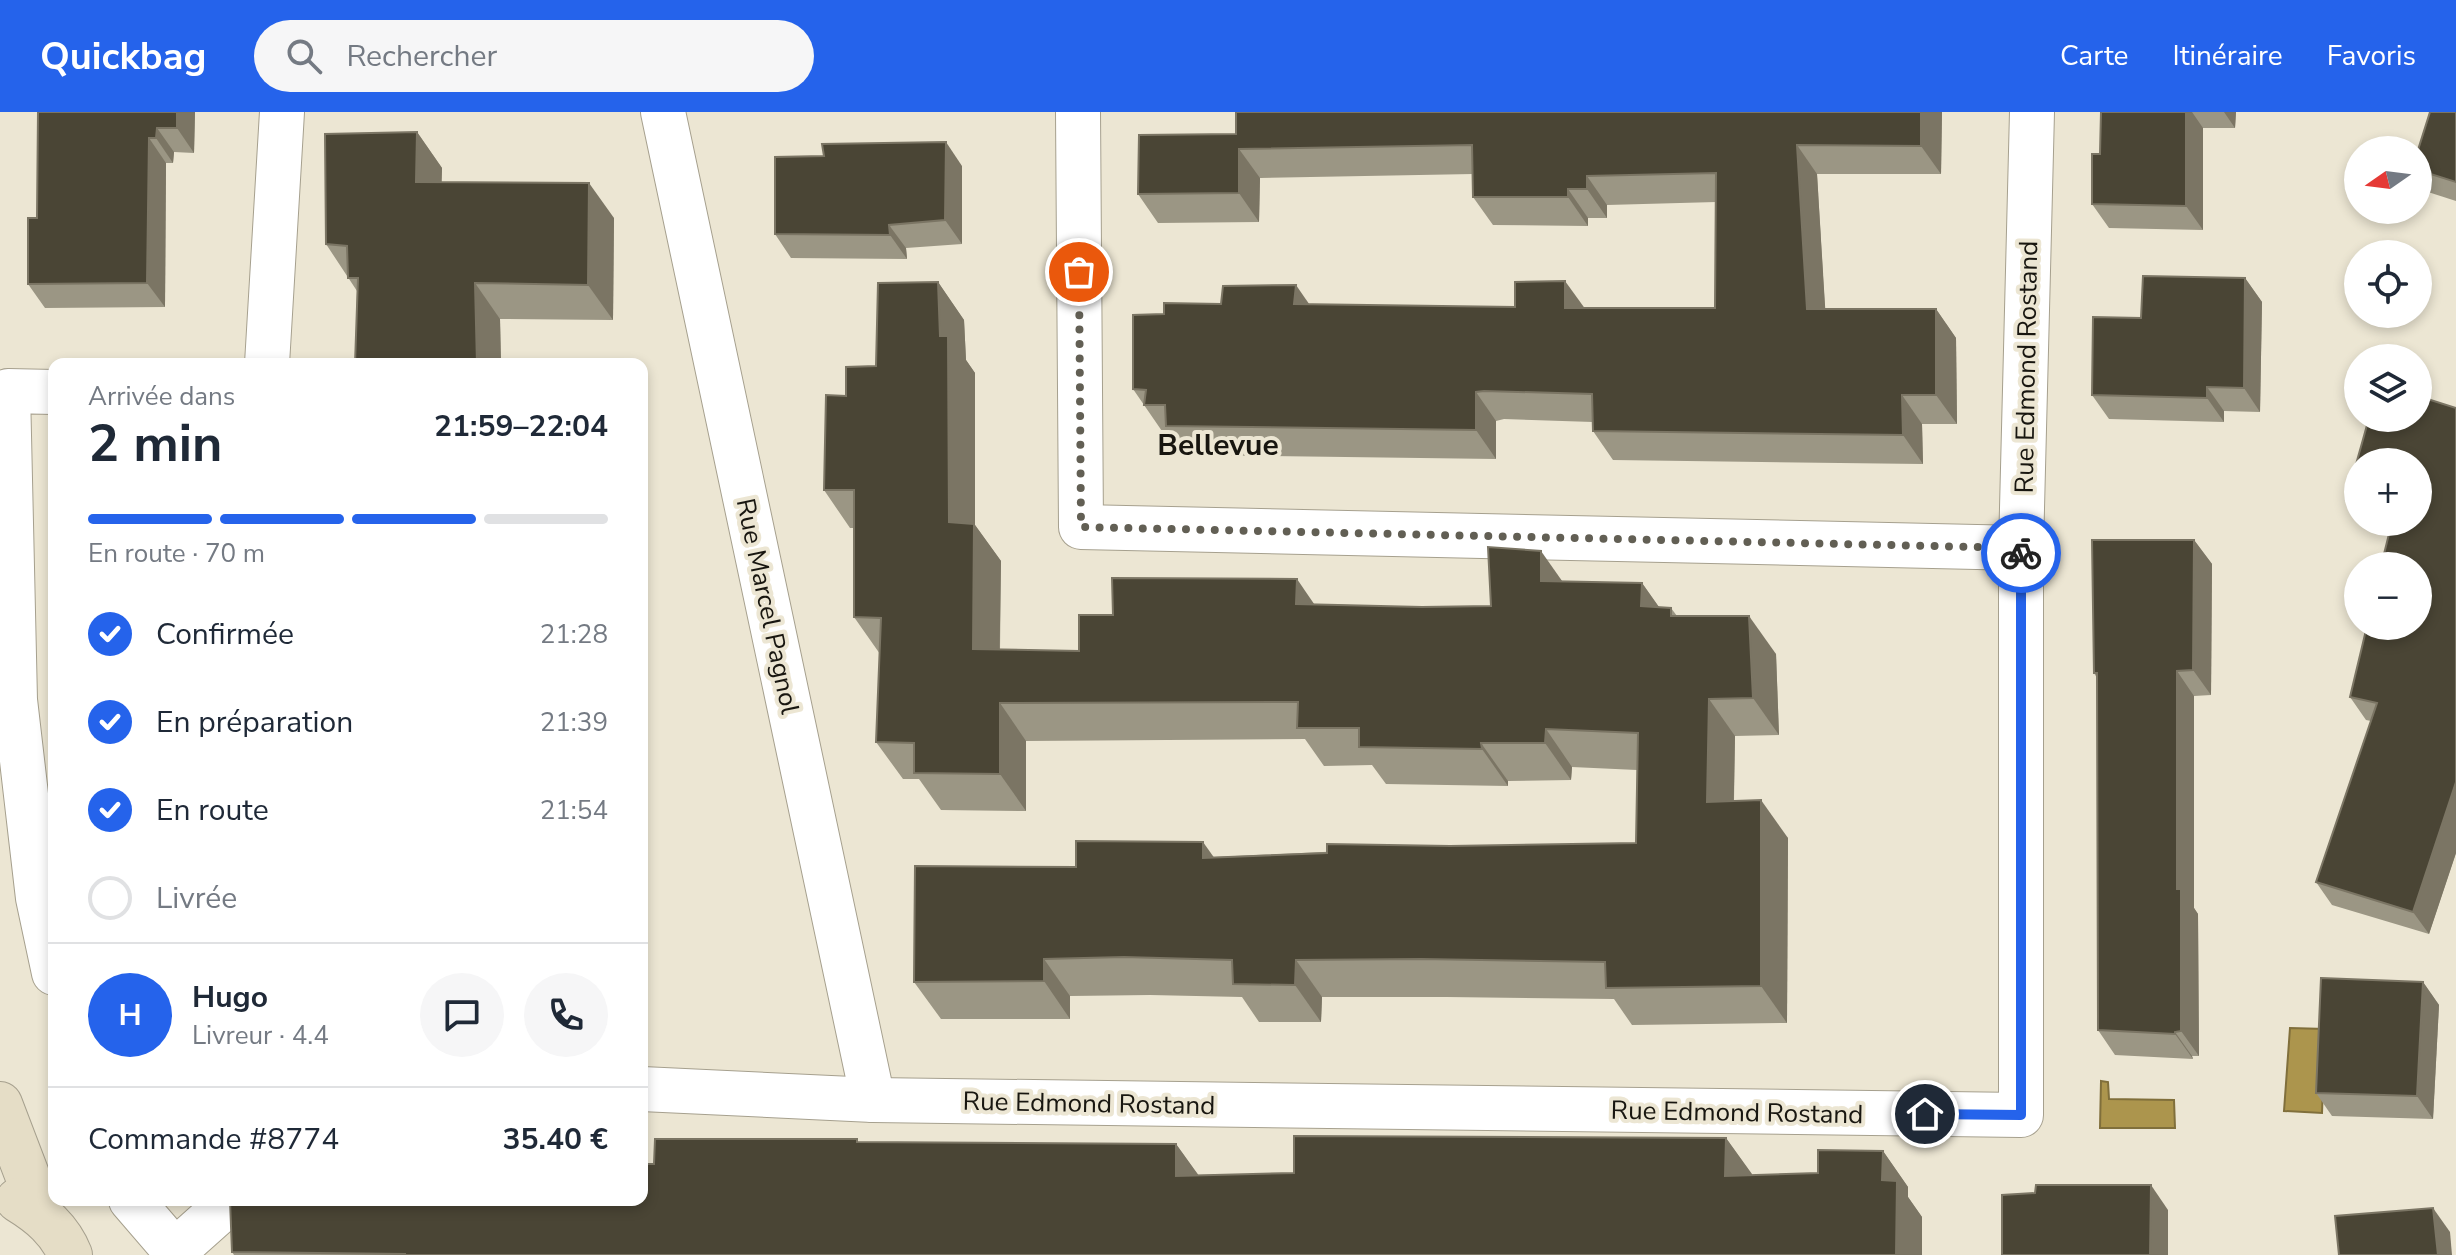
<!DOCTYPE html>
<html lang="fr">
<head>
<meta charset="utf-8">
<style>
  body { margin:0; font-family:"Nunito Sans",sans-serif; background:#f6f6f7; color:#1f2937; height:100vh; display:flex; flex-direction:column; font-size:30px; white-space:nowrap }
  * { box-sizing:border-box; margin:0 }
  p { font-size:26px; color:#747a83 }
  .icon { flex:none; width:44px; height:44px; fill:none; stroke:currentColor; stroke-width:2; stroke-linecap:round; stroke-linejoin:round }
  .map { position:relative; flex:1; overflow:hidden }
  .side { position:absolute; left:48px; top:246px; width:600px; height:848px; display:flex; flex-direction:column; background:#fff; border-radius:16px; box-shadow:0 4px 12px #0003 }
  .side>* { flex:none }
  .needle { width:52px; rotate:256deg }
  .buttons { position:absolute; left:2344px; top:24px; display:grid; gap:16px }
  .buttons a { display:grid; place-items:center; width:88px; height:88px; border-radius:50%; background:#fff; box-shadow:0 4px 12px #0003; font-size:40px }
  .pin { position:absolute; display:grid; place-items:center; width:68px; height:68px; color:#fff; margin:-34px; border:4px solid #fff; border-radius:50%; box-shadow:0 2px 8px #0007 }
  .courier { position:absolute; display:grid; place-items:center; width:80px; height:80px; margin:-40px; border:6px solid #2563eb; border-radius:50%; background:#fff; color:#222; box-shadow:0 2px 10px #0007 }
  .head em { font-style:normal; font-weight:700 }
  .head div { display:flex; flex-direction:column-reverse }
  .head { display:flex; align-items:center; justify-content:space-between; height:136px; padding:0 40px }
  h1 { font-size:52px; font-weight:700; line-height:60px }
  .bar { display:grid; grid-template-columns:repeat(4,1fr); gap:12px 8px; align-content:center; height:96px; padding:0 40px }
  .bar i { height:10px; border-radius:6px; background:#e0e1e3 }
  .bar .current { background:#2563eb }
  .bar p { grid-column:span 4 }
  .line { display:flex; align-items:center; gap:20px; padding:0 40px; border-top:2px solid #e0e1e3 }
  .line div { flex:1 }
  .round { display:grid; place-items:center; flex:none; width:84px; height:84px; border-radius:42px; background:#f6f6f7 }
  ol { padding:0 40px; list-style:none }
  li { display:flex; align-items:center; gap:24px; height:88px }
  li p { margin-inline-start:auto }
  li .icon { padding:8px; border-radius:50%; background:#2563eb; color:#fff; stroke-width:4 }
  li:last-child { color:#747a83 }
  li i { width:44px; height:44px; border:4px solid #e0e1e3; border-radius:50% }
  header { display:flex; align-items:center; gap:48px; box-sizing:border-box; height:112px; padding:0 40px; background:#2563eb; color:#fff }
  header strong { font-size:38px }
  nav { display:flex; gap:44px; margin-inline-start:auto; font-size:28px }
  .search { width:560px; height:72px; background:#f6f6f7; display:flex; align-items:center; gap:20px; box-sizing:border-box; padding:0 28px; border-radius:44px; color:#747a83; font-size:30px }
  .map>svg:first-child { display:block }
  .water { fill:#ac954d; stroke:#806f3b; stroke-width:2 }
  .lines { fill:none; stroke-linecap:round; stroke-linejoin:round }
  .street-casing { stroke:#a6a08e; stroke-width:46 }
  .secondary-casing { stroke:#a6a08e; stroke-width:46 }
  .street { stroke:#fff; stroke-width:44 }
  .secondary { stroke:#e5ddc6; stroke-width:44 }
  .wall { fill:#9b9684 }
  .shaded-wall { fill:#7b7564 }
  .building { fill:#4a4535; stroke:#7b7564; stroke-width:2 }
  .done { stroke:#625f54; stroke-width:8; stroke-dasharray:0 14.4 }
  .route { stroke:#2563eb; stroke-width:10 }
  .labels { text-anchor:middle; stroke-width:8; stroke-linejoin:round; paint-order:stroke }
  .street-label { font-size:26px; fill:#181610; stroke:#ece6d3 }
  .quarter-label { font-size:30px; font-weight:bold; fill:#181610; stroke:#ece6d3 }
</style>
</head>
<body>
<header>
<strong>Quickbag</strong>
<div class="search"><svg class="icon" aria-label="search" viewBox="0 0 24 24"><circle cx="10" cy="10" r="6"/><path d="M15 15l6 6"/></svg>Rechercher</div>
<nav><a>Carte</a><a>Itinéraire</a><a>Favoris</a></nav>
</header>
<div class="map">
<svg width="2456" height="1143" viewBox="0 0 2456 1143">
  <rect width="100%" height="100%" fill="#ece6d3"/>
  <g class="water">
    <path d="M2290 916 2325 917 2322 1001 2284 999Z"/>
    <path d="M2101 969 2108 970 2109 987 2174 988 2175 1016H2100Z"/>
  </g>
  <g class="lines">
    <defs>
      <g id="street">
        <path d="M663 0 873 988"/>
        <path d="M1078 0 1081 415 2021 436"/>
        <path d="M267 252 282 0"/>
        <path d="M54 280 8 279 15 588 38 786 54 861"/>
        <path d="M642 977 873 988 2021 1003V436L2032 0"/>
        <path d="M131 1088 175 1139 232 1088"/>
      </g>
      <g id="secondary">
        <path d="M0 992 42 1102"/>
        <path d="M18 1088C41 1102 60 1118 70 1143"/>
      </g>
    </defs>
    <use href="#street" class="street-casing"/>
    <use href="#secondary" class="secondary-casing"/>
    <use href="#street" class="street"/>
    <use href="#secondary" class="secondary"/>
  </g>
  <g class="wall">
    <path d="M38 0H195L194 41 174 40 173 51H166L165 195 45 196 28 172 37 106Z"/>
    <path d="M1942 0 1941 62H1817L1825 197H1936L1956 226 1957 312H1922L1923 352 1613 348 1593 319V310L1504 307 1496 309V347L1187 343 1172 322H1164L1133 277 1164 202 1309 192 1584 196H1715L1716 90 1607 93V106H1588V114L1493 113 1473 85V62L1260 66 1259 110 1158 111 1138 82 1236 22Z"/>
    <path d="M2101 0H2236L2235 16H2203V118L2109 116 2092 92 2100 42Z"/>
    <path d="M2456 0V89L2428 80 2418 65V38Z"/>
    <path d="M417 20 442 56 441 70 614 106 613 208 500 207 501 252H355L357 179 326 132Z"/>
    <path d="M962 54V132L906 136 907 147 791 146 775 122Z"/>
    <path d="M2245 166 2262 190 2260 300 2224 299V310L2109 307 2092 283 2141 206Z"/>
    <path d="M938 170 964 208 966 248 975 261V413L1001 449 1000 538 1079 539 1113 503 1314 492 1422 495 1491 494 1562 469 1642 471 1659 495 1671 496 1677 504 1776 542 1779 623 1735 624 1734 689 1788 726 1787 911 1632 913 1614 887 1447 885H1322L1321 910H1259L1242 885 1150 883 1070 884V907H941L914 870 1076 755 1214 745 1450 734 1636 731 1637 658 1572 655 1571 668 1508 669V674L1386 672 1372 653 1324 654 1305 627 1026 629V699L941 698 919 667H903L876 630 880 542 854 505V416H850L824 378 846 284 876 254Z"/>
    <path d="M2418 284 2456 296V741L2429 822 2332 793 2316 770 2371 609 2366 608 2350 585 2367 514H2418V454H2381L2390 420 2361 410H2418V350H2358V406L2346 388 2369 306H2418Z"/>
    <path d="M2194 428 2212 452 2211 583 2194 584V796L2198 802 2199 944H2192L2193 947 2115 943 2098 918 2097 566 2094 561Z"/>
    <path d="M2423 870 2439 893 2433 1007 2332 1004 2316 981Z"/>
    <path d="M1726 1026 1752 1063 1818 1061 1883 1039 1908 1075V1085L1922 1105V1143H234L232 1140 654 1052 859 1030 1176 1032 1198 1063 1294 1061Z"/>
  </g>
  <g class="shaded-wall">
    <path d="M177 0H195L194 41 177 16Z"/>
    <path d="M1921 0H1942L1941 62 1921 34Z"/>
    <path d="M2186 0H2192L2203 16V118L2186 94Z"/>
    <path d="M2224 0H2236L2235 16Z"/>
    <path d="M157 16 174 40 173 51 156 26Z"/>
    <path d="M417 20 442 56 441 106 416 70Z"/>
    <path d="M149 26 166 51 165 195 147 171Z"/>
    <path d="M946 30 962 54V132L945 108Z"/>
    <path d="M1797 33 1817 62 1827 226 1807 197Z"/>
    <path d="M1239 37 1260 66 1259 110 1239 81Z"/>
    <path d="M1587 64 1607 93V106L1587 77Z"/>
    <path d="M589 71 614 106 613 208 588 173Z"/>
    <path d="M1568 77 1588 106V114L1568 85Z"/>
    <path d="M889 113 906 136 907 147 890 123Z"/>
    <path d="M2245 166 2262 190 2260 300 2244 276Z"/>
    <path d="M1565 169 1586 198 1565 196Z"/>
    <path d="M938 170 964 208 966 248 975 261V413L1001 449 999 575 973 537 949 410Z"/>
    <path d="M475 171 500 207 501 252H477Z"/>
    <path d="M1296 173 1316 202 1294 192Z"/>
    <path d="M1936 197 1956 226 1957 312 1936 283Z"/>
    <path d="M2207 275 2224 299V310L2207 286Z"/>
    <path d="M1476 280 1496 309V347L1476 318Z"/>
    <path d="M1902 283 1922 312 1923 352 1903 323Z"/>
    <path d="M2194 428 2212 452 2211 583 2193 558Z"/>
    <path d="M1541 439 1567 476 1541 469Z"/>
    <path d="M1297 467 1323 505 1296 492Z"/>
    <path d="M1642 471 1668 508 1641 494Z"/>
    <path d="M1749 504 1776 542 1779 623 1753 586Z"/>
    <path d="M2177 559 2194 584V796L2198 802 2199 944 2181 919 2177 777Z"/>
    <path d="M1709 587 1735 624 1733 727 1707 690Z"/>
    <path d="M1000 591 1026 629V699L1000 662Z"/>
    <path d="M1546 617 1572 655 1571 668 1545 631Z"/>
    <path d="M1481 631 1508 669V674L1482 637Z"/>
    <path d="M2456 670V741L2429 822 2413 800Z"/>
    <path d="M1761 688 1788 726 1787 911 1761 874Z"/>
    <path d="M1203 730 1230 768 1203 746Z"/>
    <path d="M1044 847 1070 884V907L1044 869Z"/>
    <path d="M1296 848 1322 885 1321 910 1295 873Z"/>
    <path d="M2423 870 2439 893 2433 1007 2417 984Z"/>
    <path d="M2175 920 2192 944 2193 947 2175 922Z"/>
    <path d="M1726 1026 1752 1062 1751 1100 1725 1064Z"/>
    <path d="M1176 1032 1202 1068 1176 1064Z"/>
    <path d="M1883 1039 1908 1075V1085L1922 1105V1143H1896L1882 1068Z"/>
    <path d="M2151 1073 2168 1098V1143H2150Z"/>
    <path d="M2433 1096 2450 1120 2452 1143H2438Z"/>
  </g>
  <g class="building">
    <path d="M38 0H177V16H157L156 26H149L147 171 28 172V106H37Z"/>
    <path d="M1236 0H1921V34L1797 33 1807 197H1936V283H1902L1903 323 1593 319 1592 282 1484 279 1476 280V318L1166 314 1165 293H1144L1146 278 1133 277V203L1164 202V191L1221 192 1223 174 1296 173 1294 192 1515 195V170L1565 169V196H1715L1716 61 1587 64V77H1568V85H1473L1472 33 1239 37V81L1138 82 1139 23 1236 22Z"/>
    <path d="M2101 0H2186V94L2092 92V42H2100Z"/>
    <path d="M2430 0H2456V70L2418 58V38Z"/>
    <path d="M417 20 416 70 589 71 588 173 475 171 477 252H355L358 166H348L347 134 326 132 325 22Z"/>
    <path d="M946 30 945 108 889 113 890 123 775 122V45L824 44 822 32Z"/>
    <path d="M2143 164 2245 166 2244 276 2207 275V286L2092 283 2093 205 2141 206Z"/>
    <path d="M938 170 940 224H948L949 410 974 412 973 537 1079 539V503H1113L1112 466 1297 467 1296 492 1422 495 1491 494 1488 435 1541 439V469L1642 471 1641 494 1671 496V504H1749L1753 586 1709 587 1707 690 1761 688V874L1606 876 1605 850 1421 847 1296 848 1295 873 1233 872 1232 848 1124 845 1044 847V869L914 870 915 754 1076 755V729L1203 730V746L1327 741V732L1450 734 1636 731 1638 621 1546 617 1545 631H1481L1482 637 1359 635V616H1297L1298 590 1000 591V662L914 661V631L876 630 881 506 854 505V378H824L826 283 846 284V255L876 254 878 171Z"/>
    <path d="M2418 284 2456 296V670L2413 800 2316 770 2377 591 2350 585 2367 514H2418V454H2381L2392 410H2418V350H2358V392L2346 388 2369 306H2418Z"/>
    <path d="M52 338H54V525H51Z"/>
    <path d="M2092 428H2194L2193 558 2177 559V777H2181V919L2175 920V922L2098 918 2097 561H2094Z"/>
    <path d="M2321 866 2423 870 2417 984 2316 981Z"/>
    <path d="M1294 1024 1726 1026 1725 1064 1818 1061V1038L1883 1039 1882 1068 1897 1069 1896 1143H405V1142L232 1140 230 1088H642V1052H654L655 1027H857V1030L1176 1032V1064L1294 1061Z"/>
    <path d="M2036 1073H2151L2150 1143H2002V1083L2035 1081Z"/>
    <path d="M2433 1096 2438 1143H2339L2335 1104Z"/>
  </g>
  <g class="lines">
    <path class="done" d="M1079 160 1081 415 2021 436V441"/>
    <path class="route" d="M1925 1002 2021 1003V441"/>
  </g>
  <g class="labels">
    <g class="street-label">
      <text transform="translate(2026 255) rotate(-89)" y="9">Rue Edmond Rostand</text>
      <text transform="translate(768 494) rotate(78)" y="9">Rue Marcel Pagnol</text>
      <text transform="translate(1089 991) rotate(1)" y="9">Rue Edmond Rostand</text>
      <text transform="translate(1737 1000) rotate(1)" y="9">Rue Edmond Rostand</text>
    </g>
    <g class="quarter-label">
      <text x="1218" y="343">Bellevue</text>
    </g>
  </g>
</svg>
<div class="buttons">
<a><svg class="needle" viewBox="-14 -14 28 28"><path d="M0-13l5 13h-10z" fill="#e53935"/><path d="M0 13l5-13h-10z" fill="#747a83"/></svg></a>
<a><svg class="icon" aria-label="locate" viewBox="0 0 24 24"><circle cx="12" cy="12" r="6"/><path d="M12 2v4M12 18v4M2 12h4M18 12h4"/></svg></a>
<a><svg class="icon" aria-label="layers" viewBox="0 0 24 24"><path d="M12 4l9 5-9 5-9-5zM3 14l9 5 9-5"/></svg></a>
<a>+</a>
<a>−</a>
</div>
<div class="pin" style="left:1079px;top:160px;background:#ea580c"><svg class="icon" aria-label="bag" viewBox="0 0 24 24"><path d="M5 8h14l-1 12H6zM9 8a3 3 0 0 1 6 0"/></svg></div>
<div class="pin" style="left:1925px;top:1002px;background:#1f2937"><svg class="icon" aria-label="home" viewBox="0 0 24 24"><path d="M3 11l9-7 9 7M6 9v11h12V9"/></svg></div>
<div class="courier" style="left:2021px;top:441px"><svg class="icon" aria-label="bike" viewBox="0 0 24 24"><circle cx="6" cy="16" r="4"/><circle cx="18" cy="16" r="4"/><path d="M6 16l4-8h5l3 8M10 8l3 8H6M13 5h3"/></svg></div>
<section class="side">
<div class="head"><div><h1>2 min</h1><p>Arrivée dans</p></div><em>21:59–22:04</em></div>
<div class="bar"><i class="current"></i><i class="current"></i><i class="current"></i><i></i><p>En route · 70 m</p></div>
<ol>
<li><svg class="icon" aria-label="check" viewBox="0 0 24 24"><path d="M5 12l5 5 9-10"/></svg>Confirmée<p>21:28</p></li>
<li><svg class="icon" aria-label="check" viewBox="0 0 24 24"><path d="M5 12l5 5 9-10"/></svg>En préparation<p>21:39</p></li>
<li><svg class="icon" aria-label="check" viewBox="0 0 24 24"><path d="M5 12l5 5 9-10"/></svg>En route<p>21:54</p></li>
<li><i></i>Livrée</li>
</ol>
<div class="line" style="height:144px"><b class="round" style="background:#2563eb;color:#fff">H</b><div><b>Hugo</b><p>Livreur · 4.4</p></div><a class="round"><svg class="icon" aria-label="chat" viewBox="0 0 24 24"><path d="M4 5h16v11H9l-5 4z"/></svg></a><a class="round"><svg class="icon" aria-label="phone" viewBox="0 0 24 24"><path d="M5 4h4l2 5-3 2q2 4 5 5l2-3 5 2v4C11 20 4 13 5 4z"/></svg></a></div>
<div class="line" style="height:104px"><div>Commande #8774</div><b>35.40 €</b></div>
</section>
</div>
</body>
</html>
